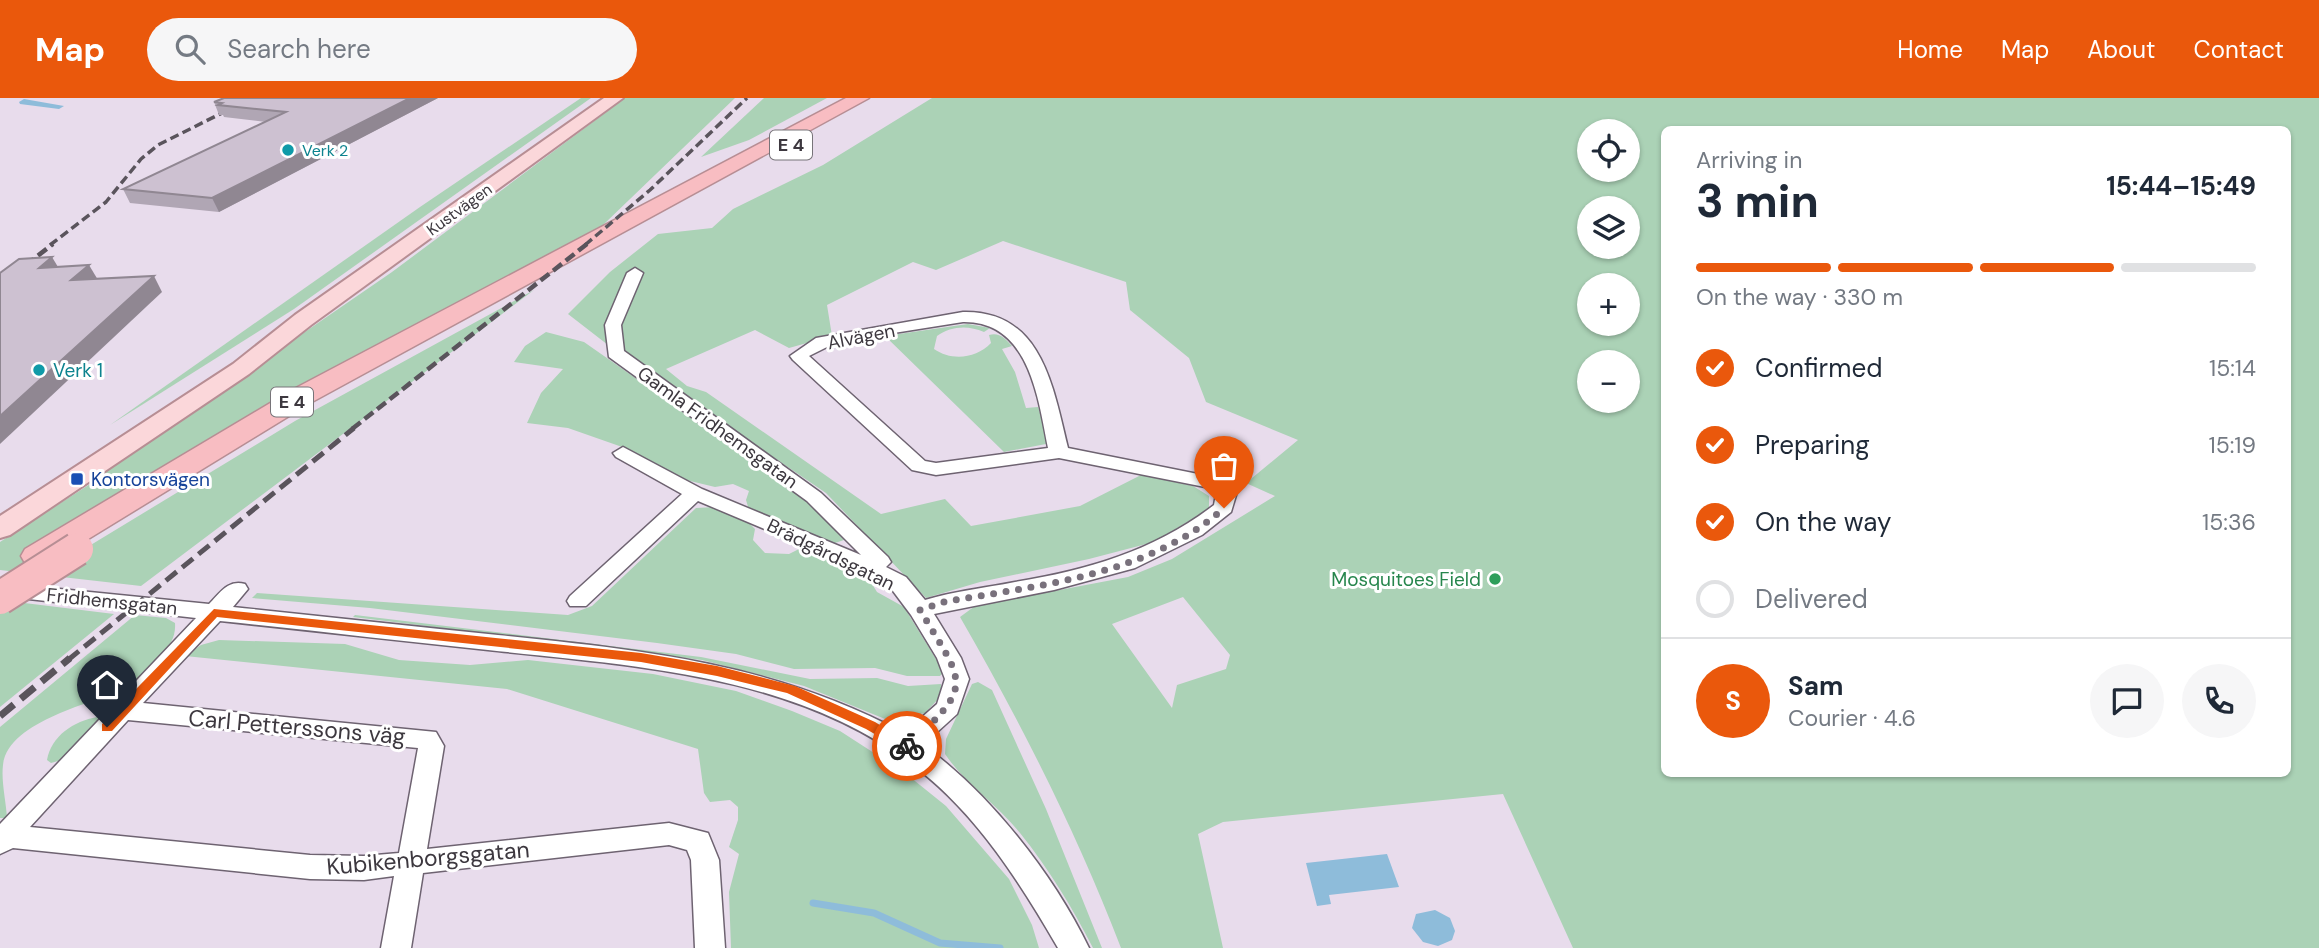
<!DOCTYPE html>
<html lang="en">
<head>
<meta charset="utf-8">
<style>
  body { margin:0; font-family:"DM Sans",sans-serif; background:#f6f6f7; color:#1f2937; height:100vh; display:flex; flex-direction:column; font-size:26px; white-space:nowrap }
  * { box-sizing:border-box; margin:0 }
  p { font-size:23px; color:#747a83 }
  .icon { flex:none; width:38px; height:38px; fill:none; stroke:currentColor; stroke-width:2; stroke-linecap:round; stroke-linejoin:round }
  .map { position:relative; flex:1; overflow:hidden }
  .panel { position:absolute; left:1661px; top:28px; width:630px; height:651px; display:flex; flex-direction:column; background:#fff; border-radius:10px; box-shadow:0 2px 5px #0004 }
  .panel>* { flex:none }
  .controls { position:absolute; left:1577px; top:21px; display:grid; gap:14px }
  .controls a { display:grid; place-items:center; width:63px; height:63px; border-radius:50%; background:#fff; box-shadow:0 2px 5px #0004; font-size:35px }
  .pin { position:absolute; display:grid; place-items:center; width:60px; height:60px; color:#fff; margin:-72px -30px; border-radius:50% 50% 50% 0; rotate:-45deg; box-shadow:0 0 7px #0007 }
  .pin .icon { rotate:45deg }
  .courier { position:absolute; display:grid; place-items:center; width:70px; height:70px; margin:-35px; border:5px solid #ea580c; border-radius:50%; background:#fff; color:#222; box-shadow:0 2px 9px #0007 }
  .head em { font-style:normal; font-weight:700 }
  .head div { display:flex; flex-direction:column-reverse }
  .head { display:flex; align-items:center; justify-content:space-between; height:119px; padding:0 35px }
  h1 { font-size:46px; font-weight:700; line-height:52px }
  .bar { display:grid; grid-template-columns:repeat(4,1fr); gap:10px 7px; align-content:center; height:84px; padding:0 35px }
  .bar i { height:9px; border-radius:5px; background:#e0e1e3 }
  .bar .current { background:#ea580c }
  .bar p { grid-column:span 4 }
  .line { display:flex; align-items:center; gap:18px; padding:0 35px; border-top:2px solid #e0e1e3 }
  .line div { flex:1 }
  .round { display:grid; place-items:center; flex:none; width:74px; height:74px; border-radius:37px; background:#f6f6f7 }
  ol { padding:0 35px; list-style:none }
  li { display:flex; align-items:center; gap:21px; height:77px }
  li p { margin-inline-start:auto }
  li .icon { padding:7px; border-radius:50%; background:#ea580c; color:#fff; stroke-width:4 }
  li:last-child { color:#747a83 }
  li i { width:38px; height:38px; border:4px solid #e0e1e3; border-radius:50% }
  header { display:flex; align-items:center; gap:42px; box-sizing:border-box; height:98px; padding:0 35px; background:#ea580c; color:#fff }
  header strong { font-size:33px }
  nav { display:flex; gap:38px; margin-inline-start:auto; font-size:24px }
  .search { width:490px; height:63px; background:#f6f6f7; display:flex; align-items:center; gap:18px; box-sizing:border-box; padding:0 24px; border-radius:38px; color:#747a83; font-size:26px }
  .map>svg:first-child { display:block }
  .green { fill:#abd2b6; fill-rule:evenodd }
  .water { fill:#8ebcda }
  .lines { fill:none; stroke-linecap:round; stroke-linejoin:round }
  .stream { stroke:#8ebcda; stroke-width:7 }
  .canal { fill:#8ebcda; fill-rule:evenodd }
  .minor-casing { stroke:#6e6371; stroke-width:3 }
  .major-casing { stroke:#b78e94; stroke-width:4 }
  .highway-casing { stroke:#b78e94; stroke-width:3 }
  .minor { fill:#fff; fill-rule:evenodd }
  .major { fill:#fbd7da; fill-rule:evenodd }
  .highway { fill:#f8bdc2; fill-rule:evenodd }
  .rail-far3 { stroke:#5a545c; stroke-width:3.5; stroke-dasharray:9 4.5; stroke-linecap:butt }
  .rail-far2 { stroke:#5a545c; stroke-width:4.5; stroke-dasharray:11 5; stroke-linecap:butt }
  .rail-far1 { stroke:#5a545c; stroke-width:5; stroke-dasharray:14 7; stroke-linecap:butt }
  .rail { stroke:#5a545c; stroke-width:7; stroke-dasharray:18 9; stroke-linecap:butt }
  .highway-bridge-casing { stroke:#b78e94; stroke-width:36; stroke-linecap:butt }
  .highway-bridge { stroke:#f8bdc2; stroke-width:32 }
  .wall { fill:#b0a6b4 }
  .shaded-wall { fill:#908792 }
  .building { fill:#cdc1d1; stroke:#908792; stroke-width:2 }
  .route { fill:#ea580c }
  .done { stroke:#79717c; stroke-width:7; stroke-dasharray:0 12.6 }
  .culture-dot { fill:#0f9aa8; stroke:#fff; stroke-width:2.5 }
  .transit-dot { fill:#1a4fb4; stroke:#fff; stroke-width:2.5 }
  .leisure-dot { fill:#2e9e5b; stroke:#fff; stroke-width:2.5 }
  .labels { text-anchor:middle; stroke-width:6; stroke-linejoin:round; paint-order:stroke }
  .far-culture-label { font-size:16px; fill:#0d838f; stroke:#fff; text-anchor:start }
  .far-street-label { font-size:16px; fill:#3d383f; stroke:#fff }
  .shield { fill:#fff; stroke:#777479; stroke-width:2 }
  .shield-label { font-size:18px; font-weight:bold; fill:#3d383f }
  .street-label { font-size:19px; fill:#3d383f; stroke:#fff }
  .culture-label { font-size:19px; fill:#0d838f; stroke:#fff; text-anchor:start }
  .transit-label { font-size:19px; fill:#164399; stroke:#fff; text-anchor:start }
  .leisure-label { font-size:19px; fill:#27864d; stroke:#fff; text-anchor:end }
  .near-street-label { font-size:23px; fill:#3d383f; stroke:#fff }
</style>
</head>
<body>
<header>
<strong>Map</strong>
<div class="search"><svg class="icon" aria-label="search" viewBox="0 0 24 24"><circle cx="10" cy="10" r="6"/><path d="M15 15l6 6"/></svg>Search here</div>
<nav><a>Home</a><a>Map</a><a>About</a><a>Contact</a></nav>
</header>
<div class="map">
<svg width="2319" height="850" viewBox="0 0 2319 850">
  <rect width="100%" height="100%" fill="#e8dcec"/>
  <g class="green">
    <path d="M581 0H591L294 211 110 327 420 109Z"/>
    <path d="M735 0 603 127 296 294 21 455 66 462 295 323 534 192 141 488 0 472V444L101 379 112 367 392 174 625 0Z"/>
    <path d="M764 0H827L749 42 701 59Z"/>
    <path d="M932 0H2319V850H1573L1503 696 1223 724 1198 736 1223 850H1121C1077 735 1021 625 960 519L975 508 1128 479 1172 461 1275 398 1246 385 1298 342 1206 304 1189 260 1130 212 1126 184 1003 143 936 172 913 164 827 207 832 238 789 250 755 232 666 271 687 288 706 294 881 416 945 401 971 428 1080 408 1141 377 1193 388 1209 398V411L1154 444 1089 461 980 484 926 500 826 395 608 247 568 216 610 174 658 136 712 130 733 111 823 67ZM1664 32H2287V676H1664ZM1589 33H1628V72H1589ZM1589 110H1628V149H1589ZM1589 187H1628V226H1589ZM1589 264H1628V303H1589ZM1183 499 1230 557 1226 571 1177 587 1172 610 1112 526Z"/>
    <path d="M968 226 990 230 984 234C968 227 951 228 937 238L934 251C951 263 976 261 991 245L989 237C999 234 1005 240 1012 248L1002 251 1015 274 1026 310 1038 309 1049 342 1046 346 1004 354 885 238Z"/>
    <path d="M546 234 584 244 764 370 810 402 844 442 832 446 749 412 746 402 749 393 733 386 715 389 686 382 625 350 568 330 527 325 541 295 563 271 514 264 525 248Z"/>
    <path d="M715 409 747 423 755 431 753 442 765 455 789 456 809 446 862 470 877 494 904 509 944 574 940 578H907L875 570 794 571 736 556 657 545 370 510 252 500 257 495 568 517 592 508 696 410Z"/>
    <path d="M0 502 114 516 0 609Z"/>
    <path d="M135 517 166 520 175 525C176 539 170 546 162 558 152 572 141 581 126 589 95 606 8 622 3 667 1 683 6 703 7 720H0V629Z"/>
    <path d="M355 517 701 559 810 581 877 580 908 588 941 586V598L925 615 890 623 804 588 702 562 353 519Z"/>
    <path d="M219 542 345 546 399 562 470 567 528 562 653 576 736 593 792 613 840 633 905 675 946 708 1009 781 1032 827 1039 850H731L729 794 739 756 729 749 738 722V709L730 702 710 704 704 695 698 651 507 591 185 558 201 547Z"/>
    <path d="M978 584 992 592 1046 711 1102 850H1093C1072 809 1049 771 1020 735 997 706 965 686 945 656L946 641 972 586Z"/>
    <path d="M97 619 100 624 65 661 51 665 47 662C51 638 74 623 97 619Z"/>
  </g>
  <g class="water">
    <path d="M1387 756 1399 789 1329 797 1331 806 1317 808 1306 765Z"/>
    <path d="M1435 812 1450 820 1455 833 1452 842 1438 848 1423 844 1412 830 1416 816Z"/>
  </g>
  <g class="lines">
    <path class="stream" d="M813 805 874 815 940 845 1000 850"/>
    <path class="canal" d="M24 1 64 8 59 11 20 6 19 4Z"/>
    <defs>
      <path id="minor" d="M635 170 643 175 621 227 624 253 821 395 888 459 891 464 886 469 906 479 925 502C954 493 985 490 1015 484 1088 472 1154 453 1214 407L1216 396 1205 389 1059 360 936 377 912 372 793 262 790 258 816 240 963 214C1042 212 1053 289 1068 350L1218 380 1237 394 1231 414 1202 437 1135 470 1054 492 934 516 961 560 969 581 957 616 923 647C989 694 1054 777 1089 850H1058C1021 786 978 718 919 672 799 576 635 568 488 552 399 543 310 532 220 523L143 605 436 634 444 648 427 751 669 725 708 735 719 762 725 850H695L691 762 687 752 669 747 423 775 411 850H381L394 778 364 782 310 781 13 750 0 756V726L196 520 2 498 0 491 10 486 209 506C220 495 228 481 245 486L248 491 233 509C322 518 410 528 498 537 643 552 774 565 904 635L937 606 945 581 937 560 911 517 890 489 807 449 698 403 586 508H570L567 503 570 498 682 396 616 359 613 355 623 349 702 391 861 457 807 403 609 259 605 227 627 175ZM963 224C1029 223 1038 299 1048 350L936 365 925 363 809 258 837 244ZM128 622 418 650 399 755 364 758 310 757 30 729Z"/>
      <path id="major" d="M604 0H623L311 227 249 276 10 437 0 440V418L233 266 295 217Z"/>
      <path id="highway" d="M846 0H869L312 304 49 465 37 468 25 465 21 458 25 451 292 292Z"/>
    </defs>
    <use href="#minor" class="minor-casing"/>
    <use href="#major" class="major-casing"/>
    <use href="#highway" class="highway-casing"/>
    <use href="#minor" class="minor"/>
    <use href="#major" class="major"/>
    <use href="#highway" class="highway"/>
    <g class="rail-far3">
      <path d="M50 147 106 104 141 61 158 47 252 0"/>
      <path d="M585 147 650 92 747 0"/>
    </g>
    <g class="rail-far2">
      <path d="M0 187 53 146"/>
      <path d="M352 331 587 146"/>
    </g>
    <path class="rail-far1" d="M68 562 354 330"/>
    <path class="rail" d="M0 618 70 560"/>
    <defs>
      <path id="highway-bridge" d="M0 500 77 451"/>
    </defs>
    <use href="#highway-bridge" class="highway-bridge-casing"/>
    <use href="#highway-bridge" class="highway-bridge"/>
  </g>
  <path class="wall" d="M438 0 219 114 130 105 123 91 266 24 224 19 223 17H219L214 4Z"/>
  <g class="shaded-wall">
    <path d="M410 0H438L219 114 212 100Z"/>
    <path d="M52 159 61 174 39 170Z"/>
    <path d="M89 167 98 182H71Z"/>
    <path d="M154 178 162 194 0 346V318Z"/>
  </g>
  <g class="building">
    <path d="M224 0H410L212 100 123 91 286 14 218 7 222 5 214 4Z"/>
    <path d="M52 159 39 170 89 167 71 182 154 178 0 318V175L19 161Z"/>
  </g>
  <path class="route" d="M214 511 641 555 717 568 795 588 875 624 914 648 907 653 902 652 866 631 787 595 717 578 641 564 217 519 112 633H102V626Z"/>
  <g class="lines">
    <path class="done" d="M907 648C975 587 965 587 920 512L944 504C1039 487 1148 478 1224 410"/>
  </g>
  <g class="culture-dot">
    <circle cx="288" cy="52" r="7"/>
    <circle cx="39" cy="272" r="7"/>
  </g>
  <rect class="transit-dot" x="70" y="374" width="14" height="14" rx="3.5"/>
  <circle class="leisure-dot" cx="1495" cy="481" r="7"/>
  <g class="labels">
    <g class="far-culture-label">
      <text x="302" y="58">Verk 2</text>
    </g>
    <g class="far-street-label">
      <text transform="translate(459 111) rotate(-36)" y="6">Kustvägen</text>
    </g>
    <g class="shield">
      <rect x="770" y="32.5" width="42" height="29" rx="5"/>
      <rect x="271" y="289.5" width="42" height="29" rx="5"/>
    </g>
    <g class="shield-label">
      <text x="791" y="53">E 4</text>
      <text x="292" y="310">E 4</text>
    </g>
    <g class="street-label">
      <text transform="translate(861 238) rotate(-11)" y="7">Alvägen</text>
      <text transform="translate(718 329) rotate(36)" y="7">Gamla Fridhemsgatan</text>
      <text transform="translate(831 456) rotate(26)" y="7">Brädgårdsgatan</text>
      <text transform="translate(112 503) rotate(6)" y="7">Fridhemsgatan</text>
    </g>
    <g class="culture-label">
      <text x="53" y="279">Verk 1</text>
    </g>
    <g class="transit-label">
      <text x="91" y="388">Kontorsvägen</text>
    </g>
    <g class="leisure-label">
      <text x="1481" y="488">Mosquitoes Field</text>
    </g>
    <g class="near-street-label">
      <text transform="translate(297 629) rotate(5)" y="8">Carl Petterssons väg</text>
      <text transform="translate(428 760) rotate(-5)" y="8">Kubikenborgsgatan</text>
    </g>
  </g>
</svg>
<div class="controls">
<a><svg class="icon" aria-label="locate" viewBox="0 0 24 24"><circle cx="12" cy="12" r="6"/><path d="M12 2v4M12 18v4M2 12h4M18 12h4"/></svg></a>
<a><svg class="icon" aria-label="layers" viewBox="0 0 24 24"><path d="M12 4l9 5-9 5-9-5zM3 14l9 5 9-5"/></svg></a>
<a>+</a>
<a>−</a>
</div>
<div class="pin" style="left:1224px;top:410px;background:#ea580c"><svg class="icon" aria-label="bag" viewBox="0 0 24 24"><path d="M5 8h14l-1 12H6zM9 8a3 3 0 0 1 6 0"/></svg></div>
<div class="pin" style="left:107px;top:629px;background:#1f2937"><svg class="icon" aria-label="home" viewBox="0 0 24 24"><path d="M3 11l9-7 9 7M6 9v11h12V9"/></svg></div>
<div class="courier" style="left:907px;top:648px"><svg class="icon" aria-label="bike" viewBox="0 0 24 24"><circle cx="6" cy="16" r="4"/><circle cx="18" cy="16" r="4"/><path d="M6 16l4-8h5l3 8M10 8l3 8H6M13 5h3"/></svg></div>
<section class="panel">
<div class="head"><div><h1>3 min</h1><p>Arriving in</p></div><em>15:44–15:49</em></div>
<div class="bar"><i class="current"></i><i class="current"></i><i class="current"></i><i></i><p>On the way · 330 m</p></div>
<ol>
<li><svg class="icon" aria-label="check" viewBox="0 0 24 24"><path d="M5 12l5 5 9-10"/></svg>Confirmed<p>15:14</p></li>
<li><svg class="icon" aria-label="check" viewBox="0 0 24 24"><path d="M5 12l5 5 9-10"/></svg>Preparing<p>15:19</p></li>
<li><svg class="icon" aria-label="check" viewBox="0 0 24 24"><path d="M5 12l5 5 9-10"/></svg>On the way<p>15:36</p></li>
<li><i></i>Delivered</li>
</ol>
<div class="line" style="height:126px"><b class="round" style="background:#ea580c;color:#fff">S</b><div><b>Sam</b><p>Courier · 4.6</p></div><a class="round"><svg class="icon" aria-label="chat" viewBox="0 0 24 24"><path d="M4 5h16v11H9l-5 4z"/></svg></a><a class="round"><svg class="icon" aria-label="phone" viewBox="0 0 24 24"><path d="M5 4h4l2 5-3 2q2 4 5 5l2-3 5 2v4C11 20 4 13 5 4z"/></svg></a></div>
</section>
</div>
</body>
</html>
